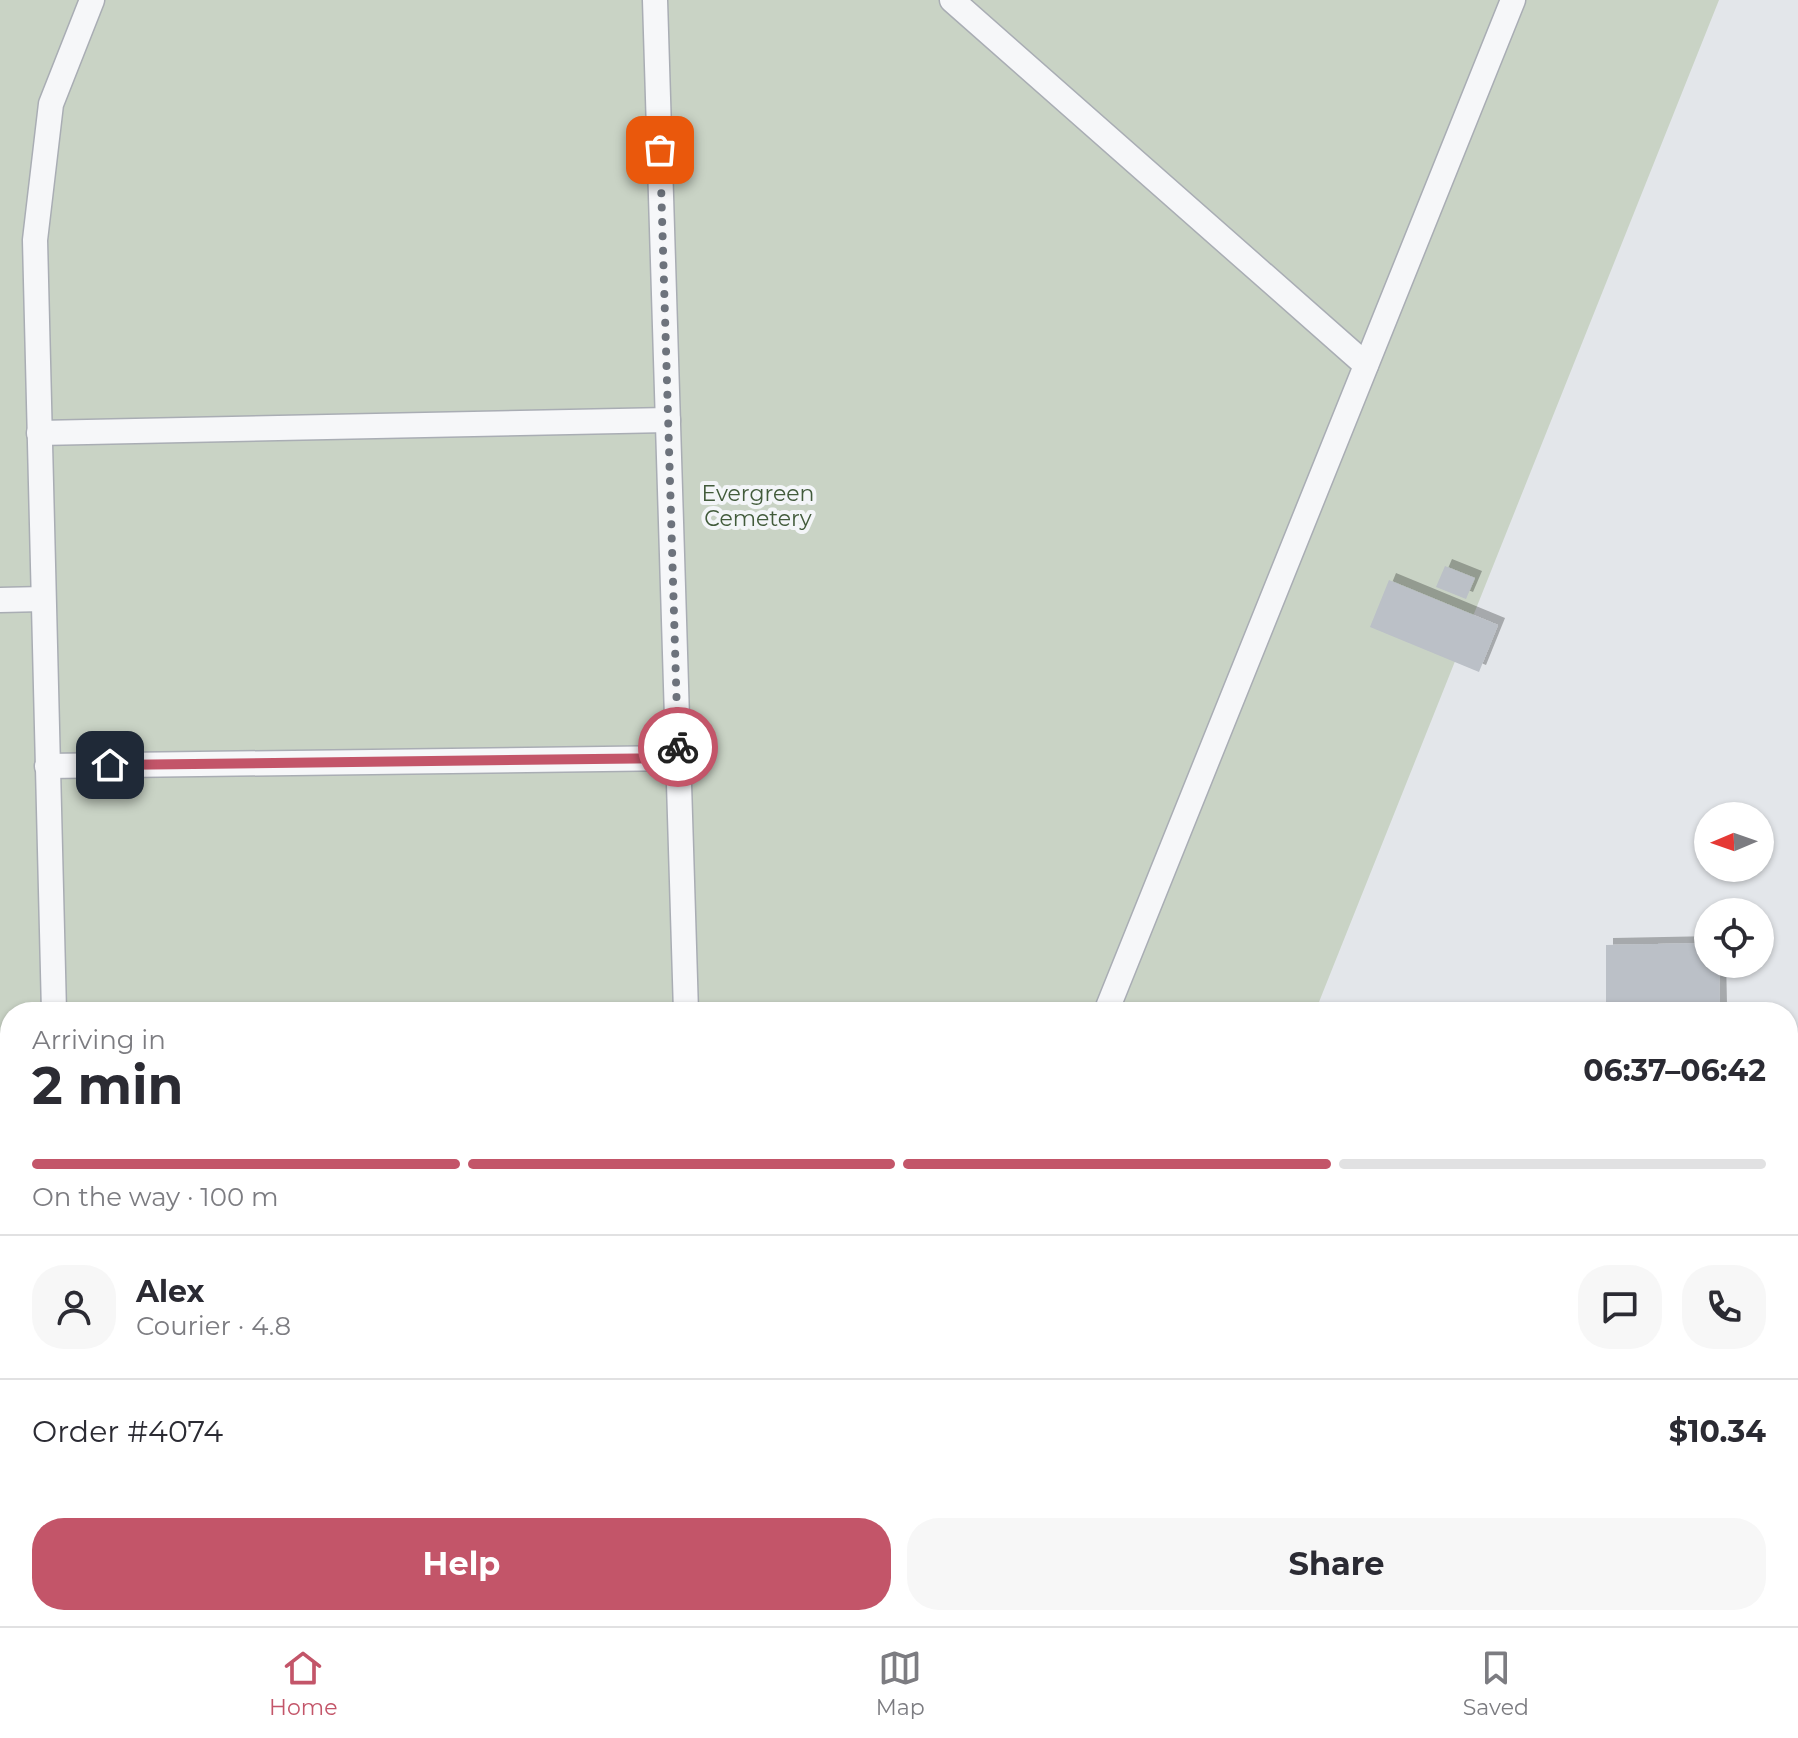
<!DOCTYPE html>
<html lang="en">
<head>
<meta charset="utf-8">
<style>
  body { margin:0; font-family:Montserrat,sans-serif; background:#f7f7f7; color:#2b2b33; height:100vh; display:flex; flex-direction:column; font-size:30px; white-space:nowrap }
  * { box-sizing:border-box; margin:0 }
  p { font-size:26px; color:#7c7c81 }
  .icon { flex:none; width:44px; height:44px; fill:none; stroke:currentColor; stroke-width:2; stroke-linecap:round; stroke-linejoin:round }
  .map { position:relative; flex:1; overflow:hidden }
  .sheet { position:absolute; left:0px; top:1002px; width:1798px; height:624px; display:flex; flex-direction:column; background:#fff; border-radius:32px 32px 0 0; box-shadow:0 2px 6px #0004 }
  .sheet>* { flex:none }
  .needle { width:52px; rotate:268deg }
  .fabs { position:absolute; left:1694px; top:802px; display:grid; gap:16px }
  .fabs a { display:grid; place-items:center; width:80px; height:80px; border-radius:50%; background:#fff; box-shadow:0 2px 6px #0004; font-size:40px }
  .pin { position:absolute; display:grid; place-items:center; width:68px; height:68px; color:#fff; margin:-34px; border-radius:16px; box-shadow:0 4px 12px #0006 }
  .courier { position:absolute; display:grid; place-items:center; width:80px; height:80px; margin:-40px; border:6px solid #c35569; border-radius:50%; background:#fff; color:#222; box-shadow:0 2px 10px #0007 }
  .head em { font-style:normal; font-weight:700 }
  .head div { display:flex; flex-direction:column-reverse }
  .head { display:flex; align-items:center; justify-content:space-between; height:136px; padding:0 32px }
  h1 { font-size:52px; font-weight:700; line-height:60px }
  .bar { display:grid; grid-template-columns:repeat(4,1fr); gap:12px 8px; align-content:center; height:96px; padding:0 32px }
  .bar i { height:10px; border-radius:6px; background:#e1e1e2 }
  .bar .active { background:#c35569 }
  .bar p { grid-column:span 4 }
  .line { display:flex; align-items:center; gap:20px; padding:0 32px; border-top:2px solid #e1e1e2 }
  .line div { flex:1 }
  .round { display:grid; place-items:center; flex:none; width:84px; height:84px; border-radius:32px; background:#f7f7f7 }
  .cta { display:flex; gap:16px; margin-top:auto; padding:16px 32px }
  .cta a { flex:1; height:92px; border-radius:32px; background:#c35569; color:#fff; font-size:32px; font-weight:700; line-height:92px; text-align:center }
  .cta a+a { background:#f7f7f7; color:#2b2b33 }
  .tabs { display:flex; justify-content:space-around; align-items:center; height:112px; border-top:2px solid #e1e1e2; background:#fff; font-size:22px; color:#7c7c81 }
  .tabs a { display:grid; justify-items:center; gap:4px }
  .tabs .active { color:#c35569 }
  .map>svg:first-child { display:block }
  .green { fill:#c9d3c5 }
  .building { fill:#bbc0c7; filter:url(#shadow) }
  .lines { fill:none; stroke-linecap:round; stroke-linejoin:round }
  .service-casing { stroke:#a9adb4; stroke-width:27 }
  .minor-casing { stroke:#a9adb4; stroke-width:47 }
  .primary-casing { stroke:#a4abb5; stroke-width:47 }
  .service { stroke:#f6f7f9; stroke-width:24 }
  .minor { stroke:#f6f7f9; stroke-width:44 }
  .primary { stroke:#fff; stroke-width:44 }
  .done { stroke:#6d737c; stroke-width:8; stroke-dasharray:0 14.4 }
  .route { stroke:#c35569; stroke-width:10 }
  .labels { text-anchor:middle; stroke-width:8; stroke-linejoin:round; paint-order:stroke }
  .park-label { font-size:22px; fill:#425b3b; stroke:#f3f5f8 }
</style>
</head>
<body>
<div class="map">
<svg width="1798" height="1626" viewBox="0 0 1798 1626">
  <defs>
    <filter id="shadow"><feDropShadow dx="7" dy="-7" stdDeviation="0" flood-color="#0004"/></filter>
  </defs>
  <rect width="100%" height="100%" fill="#e3e6ea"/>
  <path class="green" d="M0 0H1719L1315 1012H10V1616H968L947 1626H0Z"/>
  <g class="building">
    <path d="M1445 566 1475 578 1466 599 1436 587Z"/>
    <path d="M1389 580 1498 625 1479 672 1370 627Z"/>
    <path d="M1708 943V964H1719L1720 1012H1606V945Z"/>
    <path d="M1798 1537V1575L1788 1580V1541Z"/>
    <path d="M1668 1616H1753L1757 1626H1672Z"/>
  </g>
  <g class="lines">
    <defs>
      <g id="service">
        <path d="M655 0 686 1012"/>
        <path d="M952 0 1366 365"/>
        <path d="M39 433 668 420"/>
        <path d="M0 600 43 599"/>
        <path d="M47 766 679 758"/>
        <path d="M54 1012 35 240 51 104 92 0"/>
        <path d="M1106 1012 1513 0"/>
        <path d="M1789 1579 1798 1602"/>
        <path d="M70 1616 71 1626"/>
        <path d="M1174 1616 1177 1626"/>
        <path d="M1565 1623 1581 1616"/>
        <path d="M579 1626 600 1616"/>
        <path d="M1633 1626 1660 1616"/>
        <path d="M1764 1626 1787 1616"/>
      </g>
      <path id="minor" d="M1468 1616 1469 1626"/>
      <g id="primary">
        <path d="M1788 1314 1798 1309"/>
        <path d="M1788 1450 1798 1446"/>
        <path d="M1111 1626 1133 1616"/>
        <path d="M1391 1626 1415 1616"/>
      </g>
    </defs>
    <use href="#service" class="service-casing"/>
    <use href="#minor" class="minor-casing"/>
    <use href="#primary" class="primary-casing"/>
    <use href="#service" class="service"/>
    <use href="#minor" class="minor"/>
    <use href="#primary" class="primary"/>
  </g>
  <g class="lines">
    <path class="done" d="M660 150 678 747"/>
    <path class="route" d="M110 765 679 758 678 747"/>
  </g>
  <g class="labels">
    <g class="park-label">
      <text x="758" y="501">Evergreen<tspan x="758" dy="25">Cemetery</tspan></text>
    </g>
  </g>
</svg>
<div class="fabs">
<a><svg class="needle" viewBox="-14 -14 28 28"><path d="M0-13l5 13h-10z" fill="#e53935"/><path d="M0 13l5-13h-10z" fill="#7c7c81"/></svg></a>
<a><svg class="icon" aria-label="locate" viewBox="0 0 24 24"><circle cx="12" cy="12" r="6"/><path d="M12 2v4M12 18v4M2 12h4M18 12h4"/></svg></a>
</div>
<div class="pin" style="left:660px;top:150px;background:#ea580c"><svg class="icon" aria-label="bag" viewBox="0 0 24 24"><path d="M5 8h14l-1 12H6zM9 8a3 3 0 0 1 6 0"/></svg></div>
<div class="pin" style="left:110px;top:765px;background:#1f2937"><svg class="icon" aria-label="home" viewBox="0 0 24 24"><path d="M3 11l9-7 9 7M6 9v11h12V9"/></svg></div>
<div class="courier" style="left:678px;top:747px"><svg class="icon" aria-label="bike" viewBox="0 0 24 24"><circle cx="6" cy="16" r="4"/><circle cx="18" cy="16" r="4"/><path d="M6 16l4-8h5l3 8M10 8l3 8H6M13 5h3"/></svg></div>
<section class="sheet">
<div class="head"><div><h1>2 min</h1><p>Arriving in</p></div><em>06:37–06:42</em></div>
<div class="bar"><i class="active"></i><i class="active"></i><i class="active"></i><i></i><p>On the way · 100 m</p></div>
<div class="line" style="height:144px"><a class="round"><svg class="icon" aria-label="person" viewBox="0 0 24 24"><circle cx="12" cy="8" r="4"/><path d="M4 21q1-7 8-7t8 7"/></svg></a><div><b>Alex</b><p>Courier · 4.8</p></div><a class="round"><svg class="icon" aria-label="chat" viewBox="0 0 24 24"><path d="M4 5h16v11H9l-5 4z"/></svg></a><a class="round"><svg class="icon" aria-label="phone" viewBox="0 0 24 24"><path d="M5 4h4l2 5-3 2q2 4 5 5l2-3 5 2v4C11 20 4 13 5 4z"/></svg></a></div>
<div class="line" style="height:104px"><div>Order #4074</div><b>$10.34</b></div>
<div class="cta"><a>Help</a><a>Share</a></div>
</section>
</div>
<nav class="tabs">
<a class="active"><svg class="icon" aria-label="home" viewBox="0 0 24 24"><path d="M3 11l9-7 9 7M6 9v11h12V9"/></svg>Home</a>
<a><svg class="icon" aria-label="map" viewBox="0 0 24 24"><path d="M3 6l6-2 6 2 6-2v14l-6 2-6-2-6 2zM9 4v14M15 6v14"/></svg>Map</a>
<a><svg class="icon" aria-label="saved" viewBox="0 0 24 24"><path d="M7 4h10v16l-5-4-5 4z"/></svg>Saved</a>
</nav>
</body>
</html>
